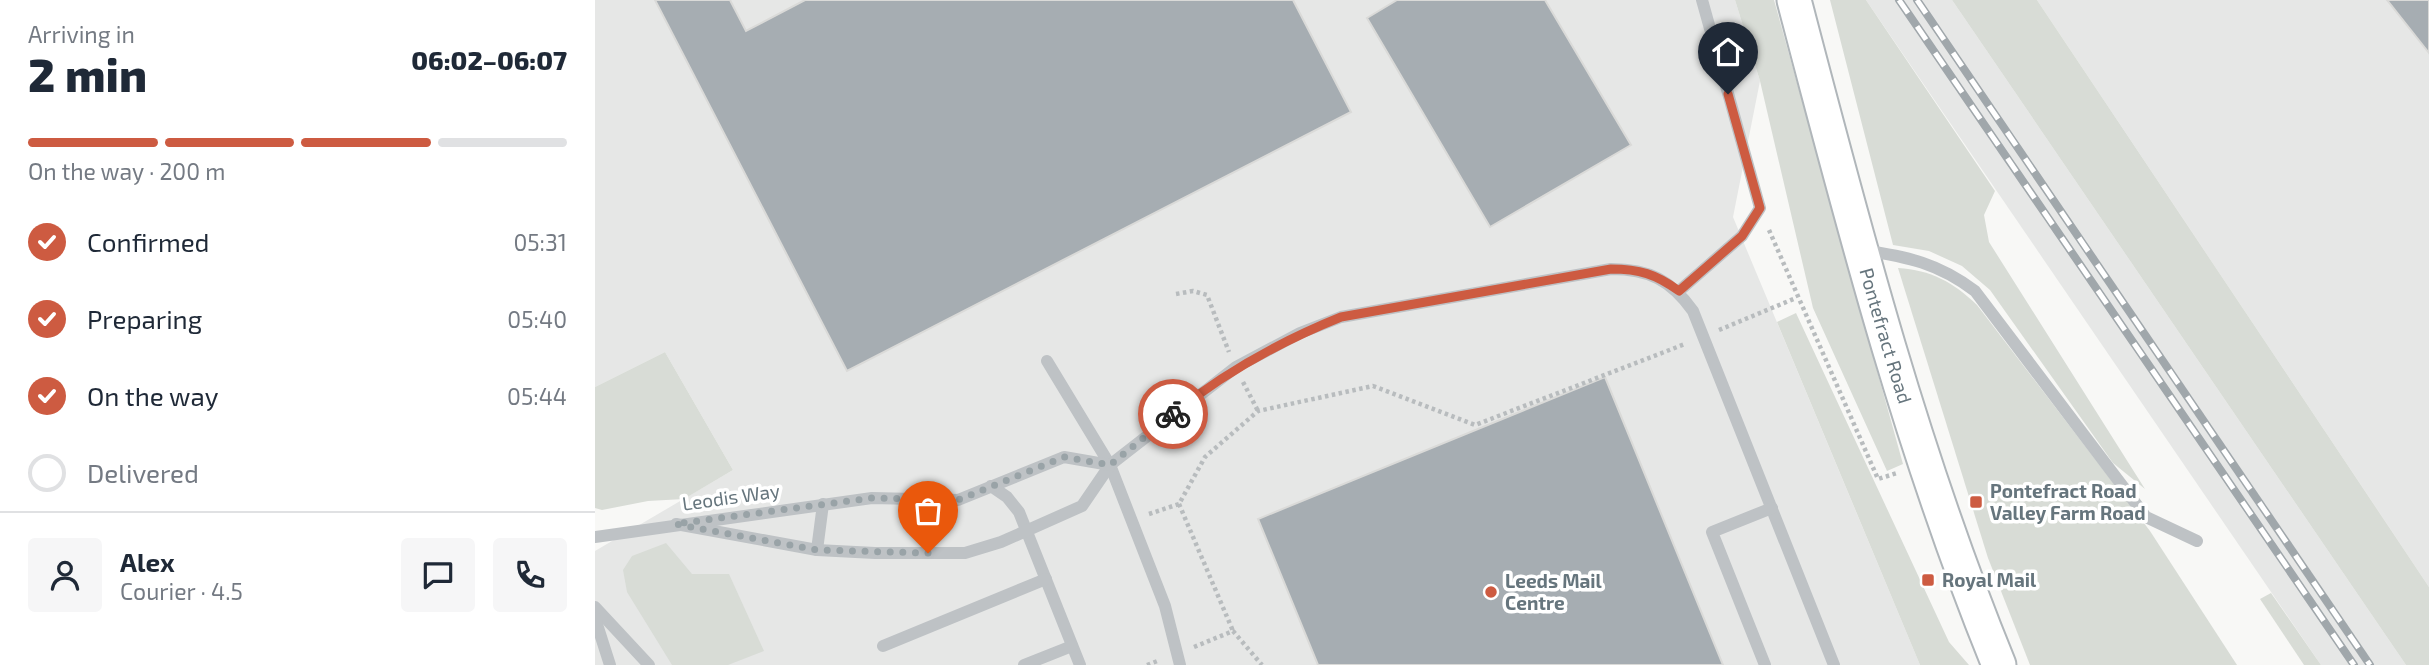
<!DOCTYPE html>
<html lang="en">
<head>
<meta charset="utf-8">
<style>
  body { margin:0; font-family:"Exo 2",sans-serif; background:#f6f6f7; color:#1f2937; height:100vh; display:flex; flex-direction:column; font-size:26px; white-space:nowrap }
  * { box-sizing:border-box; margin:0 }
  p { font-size:23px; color:#747a83 }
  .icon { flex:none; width:38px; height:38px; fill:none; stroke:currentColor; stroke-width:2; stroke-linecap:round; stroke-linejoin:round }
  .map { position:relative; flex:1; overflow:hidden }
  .details { display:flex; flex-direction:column; background:#fff; width:595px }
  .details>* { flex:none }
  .pin { position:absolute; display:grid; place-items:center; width:60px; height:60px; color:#fff; margin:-72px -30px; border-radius:50% 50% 50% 0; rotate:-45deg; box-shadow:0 0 7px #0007 }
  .pin .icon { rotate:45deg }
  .courier { position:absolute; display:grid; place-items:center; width:70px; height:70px; margin:-35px; border:5px solid #cd5b41; border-radius:50%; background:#fff; color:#222; box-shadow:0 2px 9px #0007 }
  .headline em { font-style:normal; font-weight:800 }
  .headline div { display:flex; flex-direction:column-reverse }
  .headline { display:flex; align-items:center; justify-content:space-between; height:119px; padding:0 28px }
  h1 { font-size:46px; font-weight:800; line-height:52px }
  .bar { display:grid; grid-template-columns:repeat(4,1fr); gap:10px 7px; align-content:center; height:84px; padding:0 28px }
  .bar i { height:9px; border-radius:5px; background:#e0e1e3 }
  .bar .active { background:#cd5b41 }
  .bar p { grid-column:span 4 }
  .line { display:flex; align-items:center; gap:18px; padding:0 28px; border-top:2px solid #e0e1e3 }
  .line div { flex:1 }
  .round { display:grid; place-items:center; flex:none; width:74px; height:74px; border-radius:7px; background:#f6f6f7 }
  ol { padding:0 28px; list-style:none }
  li { display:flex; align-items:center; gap:21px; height:77px }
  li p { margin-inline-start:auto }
  li .icon { padding:7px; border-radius:50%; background:#cd5b41; color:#fff; stroke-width:4 }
  li:last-child { color:#747a83 }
  li i { width:38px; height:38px; border:4px solid #e0e1e3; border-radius:50% }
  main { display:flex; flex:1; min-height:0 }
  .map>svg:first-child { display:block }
  .built { fill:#e6e7e6 }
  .green { fill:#d8dcd6 }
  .building { fill:#a6adb2; stroke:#dadad8; stroke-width:2 }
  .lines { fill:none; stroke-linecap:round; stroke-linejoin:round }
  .secondary-casing { stroke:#b0b6ba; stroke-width:37 }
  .path { stroke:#b8bcbe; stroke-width:4.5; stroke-dasharray:3.5 3.5; stroke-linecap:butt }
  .lane { stroke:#bec2c5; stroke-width:12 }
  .secondary { stroke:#fff; stroke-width:33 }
  .rail-casing { stroke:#a0a7ab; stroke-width:8 }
  .rail { stroke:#fff; stroke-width:5; stroke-dasharray:16; stroke-linecap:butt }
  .done { stroke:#99a3a7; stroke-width:7; stroke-dasharray:0 12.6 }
  .route { stroke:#cd5b41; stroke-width:9 }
  .poi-dot { fill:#cd5b41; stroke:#fff; stroke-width:2.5 }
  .labels { text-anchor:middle; stroke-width:7; stroke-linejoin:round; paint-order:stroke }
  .street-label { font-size:19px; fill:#66757d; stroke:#fff }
  .poi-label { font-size:19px; font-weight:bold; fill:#66757d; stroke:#fff; text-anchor:start }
</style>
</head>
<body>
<main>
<section class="details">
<div class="headline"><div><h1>2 min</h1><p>Arriving in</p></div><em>06:02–06:07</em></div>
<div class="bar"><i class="active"></i><i class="active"></i><i class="active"></i><i></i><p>On the way · 200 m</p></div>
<ol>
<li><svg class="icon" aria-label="check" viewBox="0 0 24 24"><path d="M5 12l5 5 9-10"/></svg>Confirmed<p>05:31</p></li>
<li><svg class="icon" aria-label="check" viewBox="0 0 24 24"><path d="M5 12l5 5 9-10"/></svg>Preparing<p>05:40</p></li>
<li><svg class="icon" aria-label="check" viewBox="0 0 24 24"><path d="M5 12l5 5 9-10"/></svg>On the way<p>05:44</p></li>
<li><i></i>Delivered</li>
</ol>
<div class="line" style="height:126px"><a class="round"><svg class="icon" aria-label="person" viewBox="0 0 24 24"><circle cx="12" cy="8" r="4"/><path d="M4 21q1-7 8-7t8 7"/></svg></a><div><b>Alex</b><p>Courier · 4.5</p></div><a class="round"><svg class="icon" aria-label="chat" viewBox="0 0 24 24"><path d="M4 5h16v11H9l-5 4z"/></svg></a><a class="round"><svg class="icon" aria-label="phone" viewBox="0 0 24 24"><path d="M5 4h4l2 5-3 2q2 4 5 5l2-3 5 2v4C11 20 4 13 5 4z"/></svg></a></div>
</section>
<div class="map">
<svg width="1834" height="665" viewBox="0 0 1834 665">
  <rect width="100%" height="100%" fill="#f8f8f6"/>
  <g class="built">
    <path d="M0 0H1140L1165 81 1138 217 1325 665H0V551L138 470 70 352 0 387Z"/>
    <path d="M1271 0H1357L1811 665H1726Z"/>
    <path d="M1442 0H1834V587Z"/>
  </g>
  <g class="green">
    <path d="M1140 0H1179L1308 464 1292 471 1218 308 1165 81Z"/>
    <path d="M1235 0H1271L1400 191 1389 215 1394 242 1550 489 1518 463 1395 290 1367 266 1334 251 1298 245Z"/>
    <path d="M1357 0H1442L1834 587V665H1811Z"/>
    <path d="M1303 268C1336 270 1358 282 1382 305L1555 531 1642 665H1435L1393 558Z"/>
    <path d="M1201 313 1354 642 1374 665H1325L1182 322Z"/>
    <path d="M70 352 138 470 89 499 53 501 7 510 0 508V387Z"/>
    <path d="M71 543 97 574H134L169 651 133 665H77L32 592 28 570 37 556Z"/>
    <path d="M1676 593 1726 665H1709L1665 599Z"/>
  </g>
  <g class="building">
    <path d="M60 0H135L151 31 210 0H698L756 112 252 371Z"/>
    <path d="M802 0H950L1036 145 895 227 772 18Z"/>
    <path d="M1792 0H1834V53Z"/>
    <path d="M1010 377 1128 665H723L663 519Z"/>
  </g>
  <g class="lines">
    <defs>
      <g id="secondary">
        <path id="s1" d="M1199 0C1258 225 1316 450 1404 665"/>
      </g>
    </defs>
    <use href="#secondary" class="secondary-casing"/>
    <g class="path">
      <path d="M1174 230 1283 479 1302 473"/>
      <path d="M581 294 598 291 612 295 634 352"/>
      <path d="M1124 330 1201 298"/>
      <path d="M648 382 663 411"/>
      <path d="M584 504 638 631"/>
      <path d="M554 514 584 504 610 457 663 411 778 386 880 425 1090 344"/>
      <path d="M599 647 638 631 667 665"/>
      <path d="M552 665 565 660"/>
    </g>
    <g class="lane">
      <path d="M1268 250C1313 257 1343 263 1380 291L1551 517 1602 541"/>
      <path d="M1084 291 1147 236 1165 208 1107 0"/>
      <path d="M452 361 515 465 570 606 585 665"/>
      <path d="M396 486 412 497 424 512 485 665"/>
      <path d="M81 524 222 550 280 553H370L406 542 487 506 515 465 641 367 705 333 746 317 1016 269C1054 269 1076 280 1098 311L1239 665"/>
      <path d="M0 537 277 498 363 500 469 457 515 465"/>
      <path d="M222 550 228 504"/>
      <path d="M0 607 54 665"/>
      <path d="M0 618 15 665"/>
      <path d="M288 646 451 579"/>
      <path d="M429 665 477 646"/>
      <path d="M1170 665 1117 532 1177 508"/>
    </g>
    <use href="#secondary" class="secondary"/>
    <defs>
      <g id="rail">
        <path d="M1304 0 1759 665"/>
        <path d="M1322 0 1775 665"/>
      </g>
    </defs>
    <use href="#rail" class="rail-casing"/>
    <use href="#rail" class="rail"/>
  </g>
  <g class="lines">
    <path class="done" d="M333 553 222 550 80 524 277 498 363 500 469 457 515 465 578 414"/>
    <path class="route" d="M578 414C630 372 684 342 746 317L1016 269C1044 269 1061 274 1084 291L1147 236 1165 208 1133 94"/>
  </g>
  <g class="poi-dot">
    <rect x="1374" y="495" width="14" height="14" rx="3.5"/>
    <rect x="1326" y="573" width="14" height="14" rx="3.5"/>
    <circle cx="896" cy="592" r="7"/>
  </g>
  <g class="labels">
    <g class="street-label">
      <text dy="7" stroke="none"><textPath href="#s1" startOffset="348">Pontefract Road</textPath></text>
      <text transform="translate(136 497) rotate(-8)" y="7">Leodis Way</text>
    </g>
    <g class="poi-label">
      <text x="1395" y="498">Pontefract Road<tspan x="1395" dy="22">Valley Farm Road</tspan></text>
      <text x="1347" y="587">Royal Mail</text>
      <text x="910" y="588">Leeds Mail<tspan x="910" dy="22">Centre</tspan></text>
    </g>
  </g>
</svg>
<div class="pin" style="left:333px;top:553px;background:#ea580c"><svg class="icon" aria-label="bag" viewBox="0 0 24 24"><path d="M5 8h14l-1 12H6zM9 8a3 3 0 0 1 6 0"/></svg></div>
<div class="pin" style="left:1133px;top:94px;background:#1f2937"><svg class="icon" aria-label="home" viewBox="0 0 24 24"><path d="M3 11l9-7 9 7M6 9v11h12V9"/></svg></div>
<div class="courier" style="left:578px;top:414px"><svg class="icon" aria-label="bike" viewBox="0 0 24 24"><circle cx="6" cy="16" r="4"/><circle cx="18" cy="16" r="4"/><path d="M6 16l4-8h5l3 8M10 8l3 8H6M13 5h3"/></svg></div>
</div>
</main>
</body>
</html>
